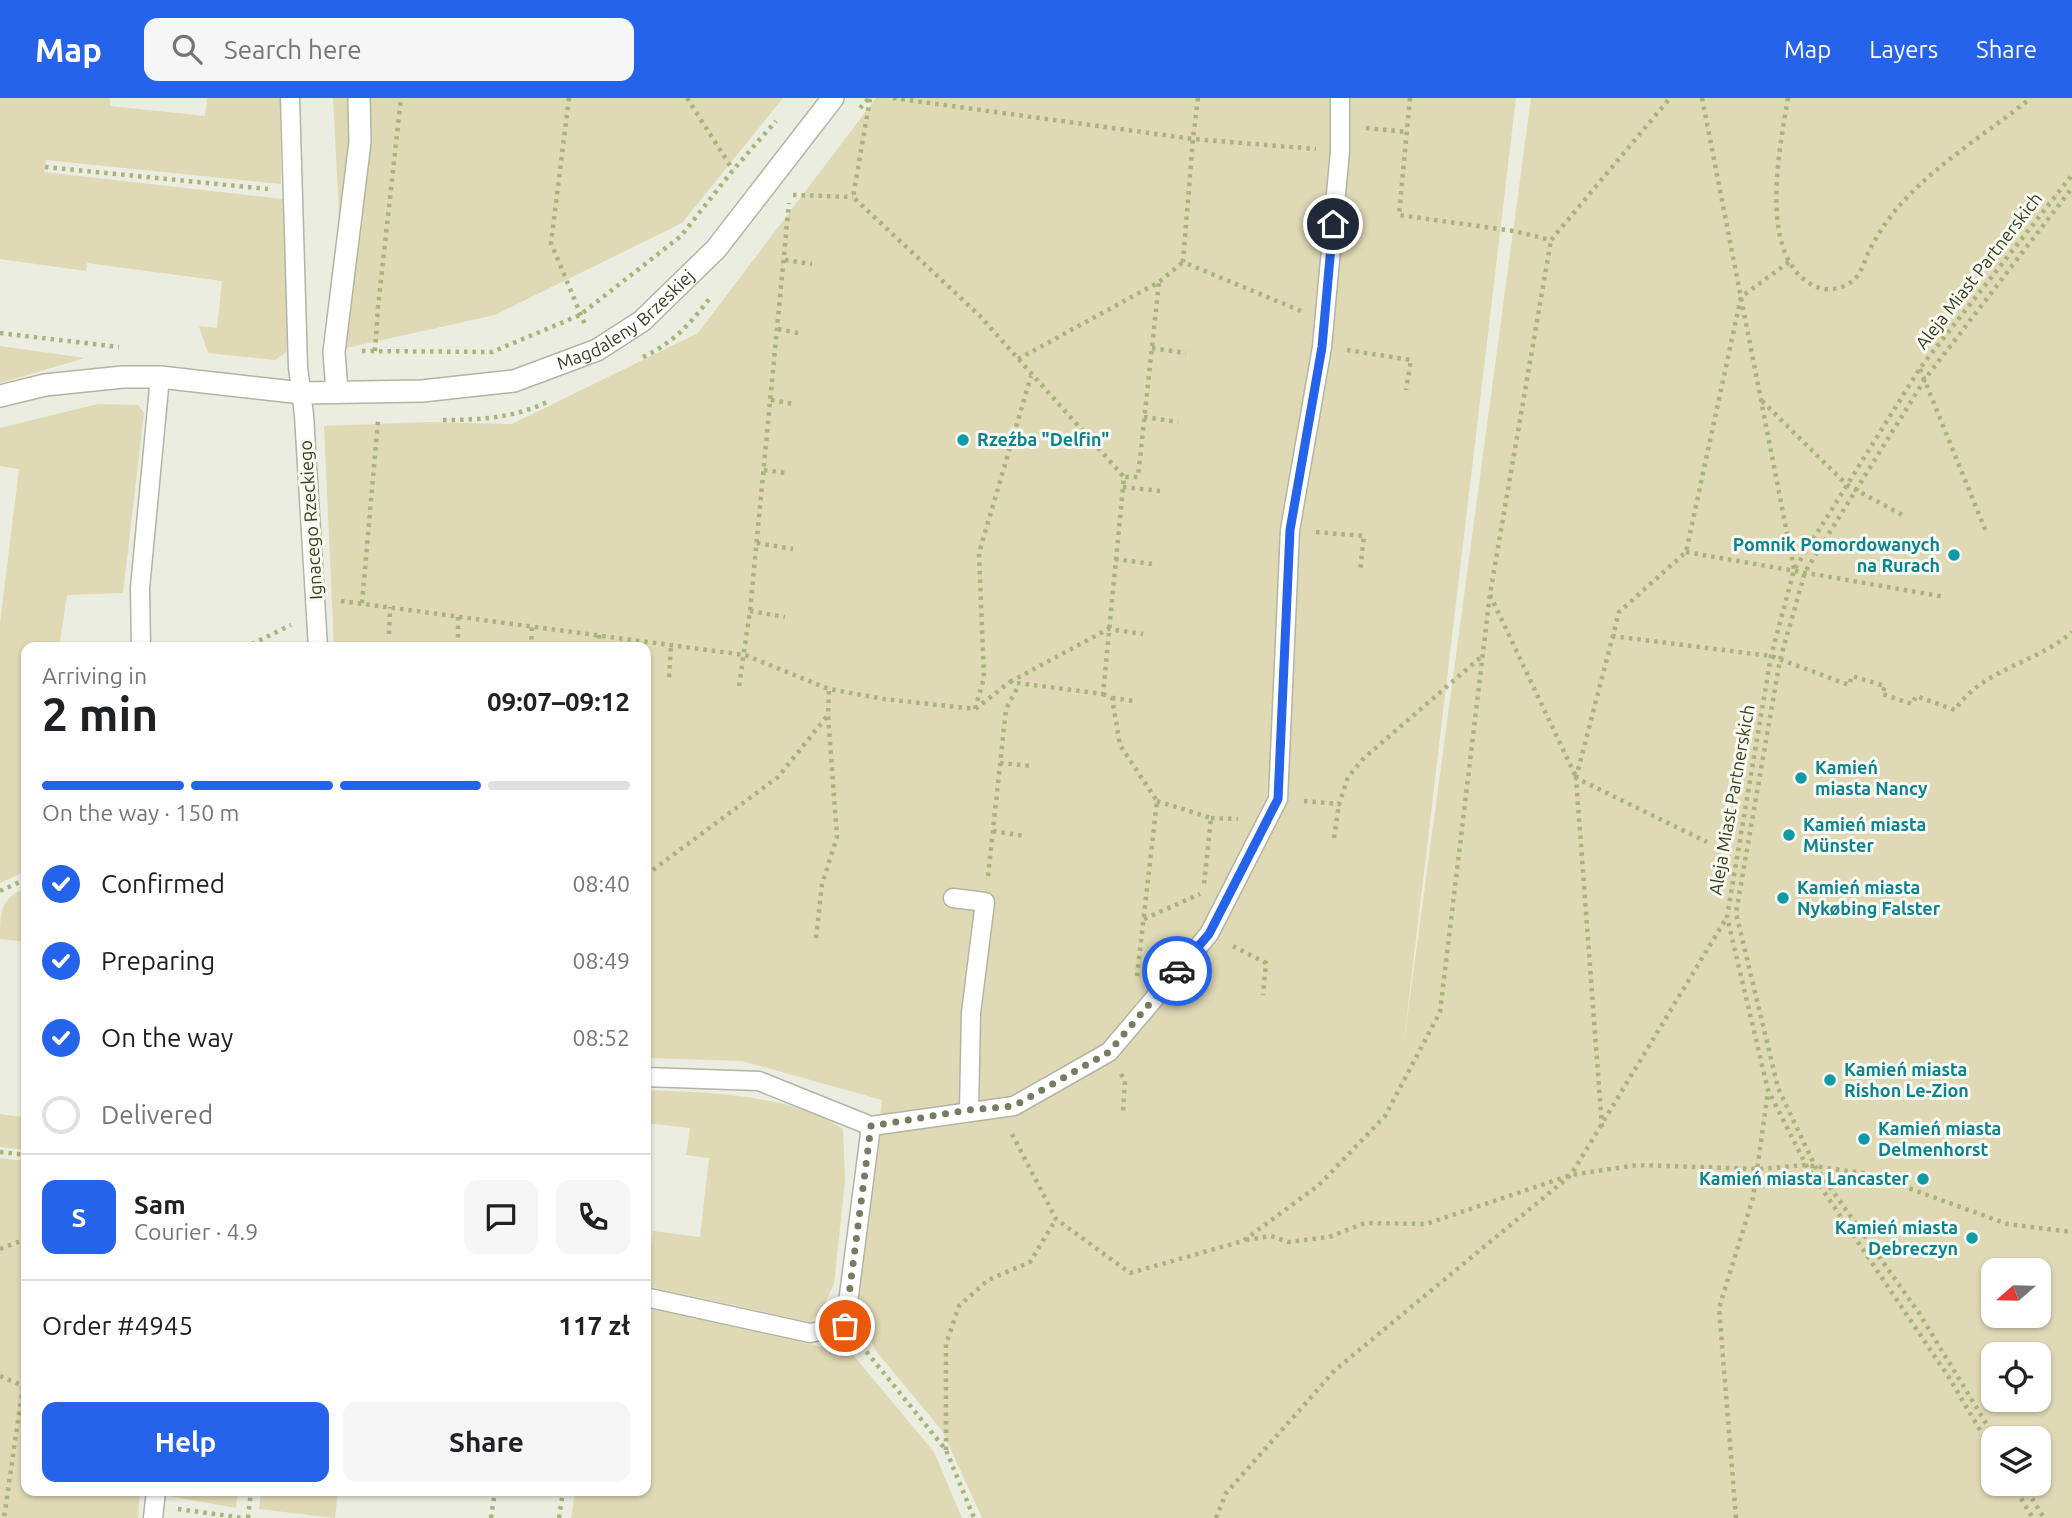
<!DOCTYPE html>
<html lang="en">
<head>
<meta charset="utf-8">
<style>
  body { margin:0; font-family:Ubuntu,sans-serif; background:#f6f6f6; color:#202124; height:100vh; display:flex; flex-direction:column; font-size:26px; white-space:nowrap }
  * { box-sizing:border-box; margin:0 }
  p { font-size:23px; color:#757577 }
  .icon { flex:none; width:38px; height:38px; fill:none; stroke:currentColor; stroke-width:2; stroke-linecap:round; stroke-linejoin:round }
  .map { position:relative; flex:1; overflow:hidden }
  .details { position:absolute; left:21px; top:544px; width:630px; height:854px; display:flex; flex-direction:column; background:#fff; border-radius:14px; box-shadow:0 2px 5px #0004 }
  .details>* { flex:none }
  .needle { width:46px; rotate:250deg }
  .controls { position:absolute; left:1981px; top:1160px; display:grid; gap:14px }
  .controls a { display:grid; place-items:center; width:70px; height:70px; border-radius:14px; background:#fff; box-shadow:0 2px 5px #0004; font-size:35px }
  .pin { position:absolute; display:grid; place-items:center; width:60px; height:60px; color:#fff; margin:-30px; border:4px solid #fff; border-radius:50%; box-shadow:0 2px 7px #0007 }
  .courier { position:absolute; display:grid; place-items:center; width:70px; height:70px; margin:-35px; border:5px solid #2563eb; border-radius:50%; background:#fff; color:#222; box-shadow:0 2px 9px #0007 }
  .summary em { font-style:normal; font-weight:600 }
  .summary div { display:flex; flex-direction:column-reverse }
  .summary { display:flex; align-items:center; justify-content:space-between; height:119px; padding:0 21px }
  h1 { font-size:46px; font-weight:600; line-height:52px }
  .bar { display:grid; grid-template-columns:repeat(4,1fr); gap:10px 7px; align-content:center; height:84px; padding:0 21px }
  .bar i { height:9px; border-radius:5px; background:#e0e0e0 }
  .bar .active { background:#2563eb }
  .bar p { grid-column:span 4 }
  .line { display:flex; align-items:center; gap:18px; padding:0 21px; border-top:2px solid #e0e0e0 }
  .line div { flex:1 }
  .round { display:grid; place-items:center; flex:none; width:74px; height:74px; border-radius:14px; background:#f6f6f6 }
  ol { padding:0 21px; list-style:none }
  li { display:flex; align-items:center; gap:21px; height:77px }
  li p { margin-inline-start:auto }
  li .icon { padding:7px; border-radius:50%; background:#2563eb; color:#fff; stroke-width:4 }
  li:last-child { color:#757577 }
  li i { width:38px; height:38px; border:4px solid #e0e0e0; border-radius:50% }
  .cta { display:flex; gap:14px; margin-top:auto; padding:14px 21px }
  .cta a { flex:1; height:80px; border-radius:14px; background:#2563eb; color:#fff; font-size:28px; font-weight:600; line-height:80px; text-align:center }
  .cta a+a { background:#f6f6f6; color:#202124 }
  header { display:flex; align-items:center; gap:42px; box-sizing:border-box; height:98px; padding:0 35px; background:#2563eb; color:#fff }
  header strong { font-size:33px }
  nav { display:flex; gap:38px; margin-inline-start:auto; font-size:24px }
  .search { width:490px; height:63px; background:#f6f6f6; display:flex; align-items:center; gap:18px; box-sizing:border-box; padding:0 24px; border-radius:14px; color:#757577; font-size:26px }
  .map>svg:first-child { display:block }
  .green { fill:#e0d9b6; fill-rule:evenodd }
  .lines { fill:none; stroke-linecap:round; stroke-linejoin:round }
  .lane-casing { stroke:#b1b5a2; stroke-width:21 }
  .street-casing { stroke:#b1b5a2; stroke-width:24 }
  .path { stroke:#a7b47c; stroke-width:4.5; stroke-dasharray:3.5 5; stroke-linecap:butt }
  .lane { stroke:#fff; stroke-width:18 }
  .street { stroke:#fff; stroke-width:21 }
  .done { stroke:#757c62; stroke-width:7; stroke-dasharray:0 12.6 }
  .route { stroke:#2563eb; stroke-width:9 }
  .culture-dot { fill:#0f9aa8; stroke:#f8f9f1; stroke-width:2.5 }
  .labels { text-anchor:middle; stroke-width:6; stroke-linejoin:round; paint-order:stroke }
  .street-label { font-size:18px; fill:#363f1e; stroke:#f8f9f1 }
  .culture-label { font-size:18px; font-weight:bold; fill:#0d838f; stroke:#f8f9f1; text-anchor:start }
</style>
</head>
<body>
<header>
<strong>Map</strong>
<div class="search"><svg class="icon" aria-label="search" viewBox="0 0 24 24"><circle cx="10" cy="10" r="6"/><path d="M15 15l6 6"/></svg>Search here</div>
<nav><a>Map</a><a>Layers</a><a>Share</a></nav>
</header>
<div class="map">
<svg width="2072" height="1420" viewBox="0 0 2072 1420">
  <rect width="100%" height="100%" fill="#ebede0"/>
  <g class="green">
    <path d="M0 0H110V8L205 18 207 0H280L281 86 46 62 44 74 283 101 288 253 275 262 208 255 199 228 217 230 222 183 87 165 86 173 0 161Z"/>
    <path d="M333 0H783L682 125 495 217 346 250Z"/>
    <path d="M876 0H1516L1403 951 1531 0H2072V1420H982L943 1334 876 1253 856 1215 882 1002 742 963 646 960V550L334 549 324 328 427 324 512 326 698 235ZM1993 1172H2039V1218H1993ZM1993 1256H2039V1302H1993ZM1993 1340H2039V1386H1993Z"/>
    <path d="M0 248 85 260 0 285Z"/>
    <path d="M98 306 138 307 144 315 123 495 67 497 59 549 26 550V773L0 785V525L19 371 0 368V330Z"/>
    <path d="M26 790V844L0 841C0 815 0 800 26 790Z"/>
    <path d="M26 976V1052L0 1049V1016L21 1019Z"/>
    <path d="M646 992C701 994 756 996 809 1013 821 1016 832 1025 843 1031L845 1083 834 1186 823 1210 810 1224 647 1188 653 1133 700 1139 709 1060 686 1057 690 1030 646 1025Z"/>
    <path d="M0 1060 26 1063V1393H140L138 1420H0Z"/>
    <path d="M651 1211 810 1246 854 1258 934 1354 962 1420H571L575 1393H646V1244Z"/>
    <path d="M164 1393H238L236 1410 163 1397Z"/>
    <path d="M261 1393H338L335 1420 259 1411Z"/>
  </g>
  <g class="lines">
    <defs>
      <g id="lane">
        <path d="M290 0 298 269 304 317 318 550"/>
        <path d="M141 550 140 490 160 279"/>
        <path d="M953 800 985 804 971 915 969 1012"/>
        <path d="M646 979 759 983 871 1028 1014 1008 1109 954 1209 836 1278 701 1290 432 1322 249 1340 53V0"/>
        <path d="M650 1200 810 1235 845 1228 871 1028"/>
        <path d="M153 1420 156 1393"/>
      </g>
      <g id="street">
        <path d="M337 294 334 254 360 44 359 0"/>
        <path id="s1" d="M0 298 45 287 123 279H160L302 295 422 293 514 283 597 252 642 223 716 151 833 0"/>
      </g>
    </defs>
    <use href="#lane" class="lane-casing"/>
    <use href="#street" class="street-casing"/>
    <g class="path">
      <path d="M569 0 551 145 586 229"/>
      <path d="M687 0 733 72"/>
      <path d="M893 0 1193 41 1316 51"/>
      <path d="M1198 0 1193 41 1183 164 1301 213"/>
      <path d="M1410 0 1399 117 1514 133 1551 142 1670 0"/>
      <path d="M1702 0 1794 471"/>
      <path d="M1788 0C1780 48 1759 149 1806 183 1818 192 1832 194 1846 187 1861 180 1863 166 1869 153 1877 137 1888 121 1899 108 1936 66 1987 35 2031 0"/>
      <path d="M870 1 853 99 980 218 1124 379"/>
      <path d="M860 10 869 0"/>
      <path d="M1366 30 1407 34"/>
      <path d="M45 69 268 91"/>
      <path d="M793 97 853 99"/>
      <path d="M785 162 812 166"/>
      <path d="M778 231 803 236"/>
      <path d="M0 235 119 249"/>
      <path d="M1152 250 1186 255"/>
      <path d="M1347 252 1411 262 1406 292"/>
      <path d="M362 253 492 254 580 217 681 138 733 72 776 23"/>
      <path d="M375 253 378 209 401 0"/>
      <path d="M643 259C672 246 691 225 709 201"/>
      <path d="M1018 261 1159 184 1183 164"/>
      <path d="M1920 271 1987 436"/>
      <path d="M771 302 794 306"/>
      <path d="M1762 303 1847 387 1906 419"/>
      <path d="M1144 319 1178 324"/>
      <path d="M443 322C480 322 513 320 547 304"/>
      <path d="M764 372 786 375"/>
      <path d="M1123 389 1160 393"/>
      <path d="M1316 434 1364 438 1360 473"/>
      <path d="M757 445 793 451"/>
      <path d="M1686 454 1945 499"/>
      <path d="M1115 461 1152 466"/>
      <path d="M1490 497 1576 679"/>
      <path d="M341 503 745 557 829 591 884 601 975 611 1010 584 1103 596 1124 379H1138L1159 184"/>
      <path d="M362 505 378 323"/>
      <path d="M750 513 785 519"/>
      <path d="M458 519V544"/>
      <path d="M389 536 390 509"/>
      <path d="M599 537V550"/>
      <path d="M1612 538 1771 558 1849 587 1852 578 1885 588 1882 596 1912 606 1916 598 1955 612C1982 571 2037 565 2072 534"/>
      <path d="M244 550 291 527"/>
      <path d="M531 550 532 528"/>
      <path d="M669 579 671 547"/>
      <path d="M1010 584 1108 531 1143 536"/>
      <path d="M739 588 750 513 789 105"/>
      <path d="M1103 596 1112 600 1120 647 1157 703 1137 878"/>
      <path d="M1112 600 1135 603"/>
      <path d="M975 611 984 580 979 455 1031 278"/>
      <path d="M1000 665 1032 668"/>
      <path d="M1576 680 1619 514 1686 454 1741 199 1789 164"/>
      <path d="M1157 703 1211 720 1204 786"/>
      <path d="M1304 703 1339 706 1348 679 1364 660 1481 559"/>
      <path d="M1211 720 1238 721"/>
      <path d="M993 733 1024 738"/>
      <path d="M1334 740 1339 706"/>
      <path d="M646 777 778 679 828 617"/>
      <path d="M988 778 1006 611 1019 587"/>
      <path d="M0 793 26 781"/>
      <path d="M1144 821 1200 796"/>
      <path d="M816 840 822 786 837 739 828 617 829 591"/>
      <path d="M1233 848 1266 865 1263 897"/>
      <path d="M1121 976 1125 983 1123 1013"/>
      <path d="M1602 1029 1576 680 1707 744"/>
      <path d="M1012 1036 1056 1121 1130 1175 1243 1143 1319 1087 1385 1018 1440 914 1490 496 1551 142"/>
      <path d="M0 1054 26 1057"/>
      <path d="M1246 1142 1271 1138 1288 1144 1329 1139 1365 1125 1426 1126 1571 1077 1637 1067 1759 1071 1806 1067 1870 1076 2007 1126 2072 1134"/>
      <path d="M0 1151 26 1141"/>
      <path d="M861 1247 946 1352 974 1420"/>
      <path d="M0 1278 23 1288 4 1420"/>
      <path d="M1995 1340 1919 1215 1815 1068 1778 990 1736 815 1780 562 1805 474 1925 281 2072 90"/>
      <path d="M946 1352V1246L959 1208 988 1182 1030 1164 1056 1121"/>
      <path d="M1993 1354 1948 1278 1806 1067 1768 992 1727 819 1771 558 1794 472 1920 270 2072 77"/>
      <path d="M2012 1386 2033 1420"/>
      <path d="M2023 1386 2044 1420"/>
      <path d="M178 1411 243 1420"/>
      <path d="M248 1420 251 1393"/>
      <path d="M491 1420 495 1393"/>
      <path d="M559 1420 563 1393"/>
      <path d="M1216 1420 1226 1395 1335 1272 1571 1077 1727 819"/>
      <path d="M1736 1420 1719 1210 1753 1100 1768 994"/>
    </g>
    <use href="#lane" class="lane"/>
    <use href="#street" class="street"/>
  </g>
  <g class="lines">
    <path class="done" d="M845 1228 871 1028 969 1012 1014 1008 1109 954 1177 873"/>
    <path class="route" d="M1177 873 1209 836 1278 701 1290 432 1322 249 1333 126"/>
  </g>
  <g class="culture-dot">
    <circle cx="963" cy="342" r="7"/>
    <circle cx="1954" cy="457" r="7"/>
    <circle cx="1801" cy="680" r="7"/>
    <circle cx="1789" cy="737" r="7"/>
    <circle cx="1783" cy="800" r="7"/>
    <circle cx="1830" cy="982" r="7"/>
    <circle cx="1864" cy="1041" r="7"/>
    <circle cx="1923" cy="1081" r="7"/>
    <circle cx="1972" cy="1140" r="7"/>
  </g>
  <g class="labels">
    <g class="street-label">
      <text transform="translate(1979 173) rotate(-52)" y="6">Aleja Miast Partnerskich</text>
      <text dy="6" stroke="none"><textPath href="#s1" startOffset="646">Magdaleny Brzeskiej</textPath></text>
      <text transform="translate(311 422) rotate(-94)" y="6">Ignacego Rzeckiego</text>
      <text transform="translate(1732 702) rotate(-80)" y="6">Aleja Miast Partnerskich</text>
    </g>
    <g class="culture-label">
      <text x="977" y="348">Rzeźba "Delfin"</text>
      <text x="1940" y="453" text-anchor="end">Pomnik Pomordowanych<tspan x="1940" dy="21">na Rurach</tspan></text>
      <text x="1815" y="676">Kamień<tspan x="1815" dy="21">miasta Nancy</tspan></text>
      <text x="1803" y="733">Kamień miasta<tspan x="1803" dy="21">Münster</tspan></text>
      <text x="1797" y="796">Kamień miasta<tspan x="1797" dy="21">Nykøbing Falster</tspan></text>
      <text x="1844" y="978">Kamień miasta<tspan x="1844" dy="21">Rishon Le-Zion</tspan></text>
      <text x="1878" y="1037">Kamień miasta<tspan x="1878" dy="21">Delmenhorst</tspan></text>
      <text x="1909" y="1087" text-anchor="end">Kamień miasta Lancaster</text>
      <text x="1958" y="1136" text-anchor="end">Kamień miasta<tspan x="1958" dy="21">Debreczyn</tspan></text>
    </g>
  </g>
</svg>
<div class="controls">
<a><svg class="needle" viewBox="-14 -14 28 28"><path d="M0-13l5 13h-10z" fill="#e53935"/><path d="M0 13l5-13h-10z" fill="#757577"/></svg></a>
<a><svg class="icon" aria-label="locate" viewBox="0 0 24 24"><circle cx="12" cy="12" r="6"/><path d="M12 2v4M12 18v4M2 12h4M18 12h4"/></svg></a>
<a><svg class="icon" aria-label="layers" viewBox="0 0 24 24"><path d="M12 4l9 5-9 5-9-5zM3 14l9 5 9-5"/></svg></a>
</div>
<div class="pin" style="left:845px;top:1228px;background:#ea580c"><svg class="icon" aria-label="bag" viewBox="0 0 24 24"><path d="M5 8h14l-1 12H6zM9 8a3 3 0 0 1 6 0"/></svg></div>
<div class="pin" style="left:1333px;top:126px;background:#1f2937"><svg class="icon" aria-label="home" viewBox="0 0 24 24"><path d="M3 11l9-7 9 7M6 9v11h12V9"/></svg></div>
<div class="courier" style="left:1177px;top:873px"><svg class="icon" aria-label="car" viewBox="0 0 24 24"><path d="M5 17H2v-5l4-1 3-4h7l3 4 3 1v5h-3M9 17h6M6 11h13"/><circle cx="7" cy="17" r="2"/><circle cx="17" cy="17" r="2"/></svg></div>
<section class="details">
<div class="summary"><div><h1>2 min</h1><p>Arriving in</p></div><em>09:07–09:12</em></div>
<div class="bar"><i class="active"></i><i class="active"></i><i class="active"></i><i></i><p>On the way · 150 m</p></div>
<ol>
<li><svg class="icon" aria-label="check" viewBox="0 0 24 24"><path d="M5 12l5 5 9-10"/></svg>Confirmed<p>08:40</p></li>
<li><svg class="icon" aria-label="check" viewBox="0 0 24 24"><path d="M5 12l5 5 9-10"/></svg>Preparing<p>08:49</p></li>
<li><svg class="icon" aria-label="check" viewBox="0 0 24 24"><path d="M5 12l5 5 9-10"/></svg>On the way<p>08:52</p></li>
<li><i></i>Delivered</li>
</ol>
<div class="line" style="height:126px"><b class="round" style="background:#2563eb;color:#fff">S</b><div><b>Sam</b><p>Courier · 4.9</p></div><a class="round"><svg class="icon" aria-label="chat" viewBox="0 0 24 24"><path d="M4 5h16v11H9l-5 4z"/></svg></a><a class="round"><svg class="icon" aria-label="phone" viewBox="0 0 24 24"><path d="M5 4h4l2 5-3 2q2 4 5 5l2-3 5 2v4C11 20 4 13 5 4z"/></svg></a></div>
<div class="line" style="height:91px"><div>Order #4945</div><b>117 zł</b></div>
<div class="cta"><a>Help</a><a>Share</a></div>
</section>
</div>
</body>
</html>
